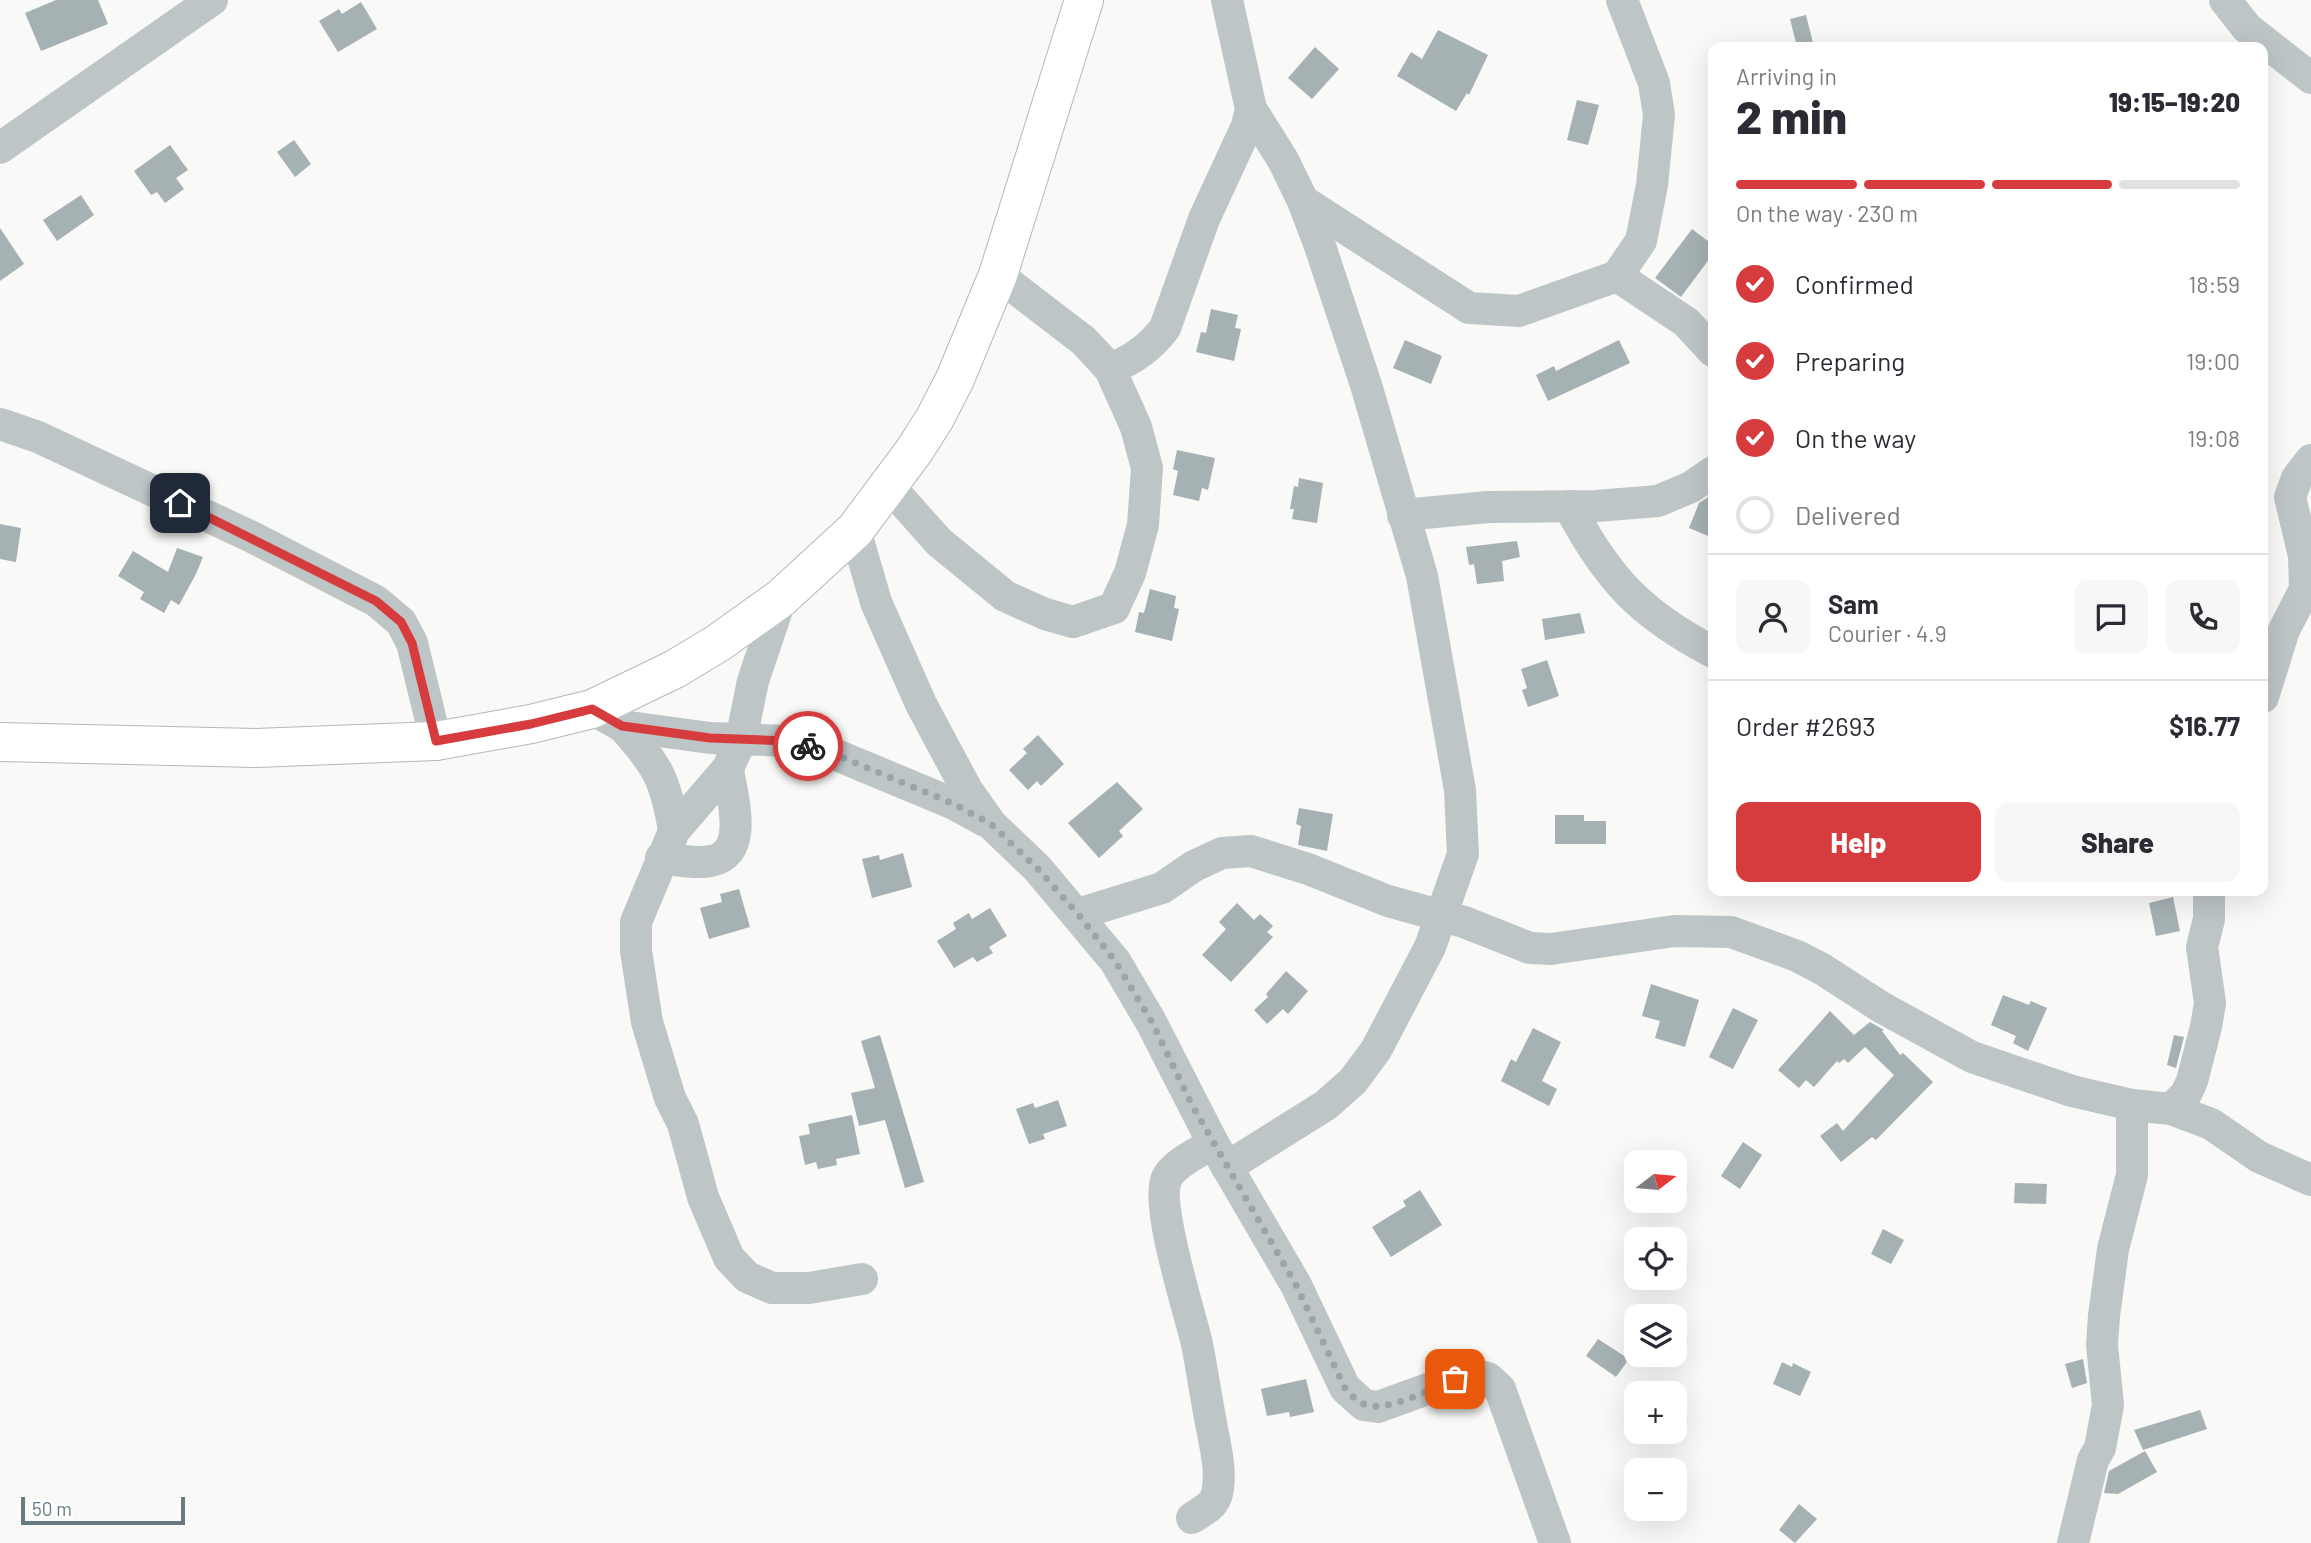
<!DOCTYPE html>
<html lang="en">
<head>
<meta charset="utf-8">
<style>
  body { margin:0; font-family:Barlow,sans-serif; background:#f7f7f7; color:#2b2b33; height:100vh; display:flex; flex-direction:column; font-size:26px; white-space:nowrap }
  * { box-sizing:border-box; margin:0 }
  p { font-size:23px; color:#7c7c81 }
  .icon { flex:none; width:38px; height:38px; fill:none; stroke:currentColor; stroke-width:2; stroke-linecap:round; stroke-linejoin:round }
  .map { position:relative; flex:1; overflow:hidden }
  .details { position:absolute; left:1708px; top:42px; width:560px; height:854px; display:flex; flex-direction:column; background:#fff; border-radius:14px; box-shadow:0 7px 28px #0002 }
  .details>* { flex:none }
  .needle { width:46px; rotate:74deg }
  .tools { position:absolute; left:1624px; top:1150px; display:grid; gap:14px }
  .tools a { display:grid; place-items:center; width:63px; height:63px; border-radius:14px; background:#fff; box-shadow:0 7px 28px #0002; font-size:35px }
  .scale { position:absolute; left:21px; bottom:18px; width:164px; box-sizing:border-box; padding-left:7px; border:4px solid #667a7f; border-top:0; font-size:19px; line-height:24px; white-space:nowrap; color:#667a7f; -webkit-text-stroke:5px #fff; paint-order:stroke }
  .pin { position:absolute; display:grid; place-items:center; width:60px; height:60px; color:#fff; margin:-30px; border-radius:14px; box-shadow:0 4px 10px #0006 }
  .courier { position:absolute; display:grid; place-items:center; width:70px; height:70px; margin:-35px; border:5px solid #d63b3e; border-radius:50%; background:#fff; color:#222; box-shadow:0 2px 9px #0007 }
  .headline em { font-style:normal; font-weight:800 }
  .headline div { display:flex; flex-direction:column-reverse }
  .headline { display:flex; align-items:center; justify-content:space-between; height:119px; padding:0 28px }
  h1 { font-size:46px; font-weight:800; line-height:52px }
  .bar { display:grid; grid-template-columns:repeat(4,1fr); gap:10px 7px; align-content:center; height:84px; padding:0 28px }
  .bar i { height:9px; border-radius:5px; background:#e1e1e2 }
  .bar .selected { background:#d63b3e }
  .bar p { grid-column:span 4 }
  .line { display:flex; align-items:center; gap:18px; padding:0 28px; border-top:2px solid #e1e1e2 }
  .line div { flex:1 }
  .round { display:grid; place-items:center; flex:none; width:74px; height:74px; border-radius:14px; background:#f7f7f7 }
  ol { padding:0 28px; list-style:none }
  li { display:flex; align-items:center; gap:21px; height:77px }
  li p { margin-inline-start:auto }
  li .icon { padding:7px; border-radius:50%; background:#d63b3e; color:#fff; stroke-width:4 }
  li:last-child { color:#7c7c81 }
  li i { width:38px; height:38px; border:4px solid #e1e1e2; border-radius:50% }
  .cta { display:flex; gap:14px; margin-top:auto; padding:14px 28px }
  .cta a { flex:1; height:80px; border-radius:14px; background:#d63b3e; color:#fff; font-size:28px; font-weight:800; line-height:80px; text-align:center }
  .cta a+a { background:#f7f7f7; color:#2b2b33 }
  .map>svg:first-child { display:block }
  .building { fill:#a6b1b3 }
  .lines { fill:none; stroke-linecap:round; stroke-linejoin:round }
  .major-casing { stroke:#b2b9bb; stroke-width:40 }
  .minor { stroke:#bec5c6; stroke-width:32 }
  .major { stroke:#fff; stroke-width:38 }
  .done { stroke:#99a6a9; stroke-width:7; stroke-dasharray:0 12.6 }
  .route { stroke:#d63b3e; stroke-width:9 }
</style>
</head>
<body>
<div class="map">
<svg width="2311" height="1543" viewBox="0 0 2311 1543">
  <rect width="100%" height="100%" fill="#f9f9f7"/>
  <g class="building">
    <path d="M56 0H98L108 24 41 51 25 13Z"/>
    <path d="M361 2 377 29 338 52 319 21 339 9 342 14Z"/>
    <path d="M1806 15 1814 47H1797L1790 19Z"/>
    <path d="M1438 30 1488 55 1469 95 1467 93 1456 111 1397 76 1411 52 1422 59Z"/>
    <path d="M1315 47 1339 69 1312 99 1288 78Z"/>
    <path d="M1577 100 1599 105 1588 145 1567 140Z"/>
    <path d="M294 140 311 164 295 177 277 152Z"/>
    <path d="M170 145 188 170 176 178 184 189 165 203 157 192 151 195 134 171Z"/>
    <path d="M81 195 94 215 57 241 43 220Z"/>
    <path d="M0 228 24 264 0 281Z"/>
    <path d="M1692 229 1713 245V254L1681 297 1655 278Z"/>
    <path d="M1211 309 1238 315 1235 328 1241 329 1234 361 1196 352 1201 332 1206 333Z"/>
    <path d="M1405 340 1442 356 1431 384 1393 368Z"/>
    <path d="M1619 340 1630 363 1548 401 1536 375 1554 366 1556 371Z"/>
    <path d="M1177 450 1215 458 1208 490 1202 488 1199 501 1173 495 1178 471 1173 469Z"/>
    <path d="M1299 478 1323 483 1317 523 1292 519 1294 509H1290L1294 486 1298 487Z"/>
    <path d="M1713 494V538L1689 528 1699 503Z"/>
    <path d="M0 524 21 528 16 562 0 559Z"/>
    <path d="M1517 541 1520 557 1502 561 1504 581 1477 584 1474 564 1469 565 1466 547Z"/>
    <path d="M177 548 203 557 196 574 179 605 171 600 164 613 140 599 144 592 118 576 133 551 168 572Z"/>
    <path d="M1150 589 1176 596 1174 608 1179 609 1172 641 1135 632 1139 612 1144 613Z"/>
    <path d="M1580 613 1585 633 1545 640 1542 619Z"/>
    <path d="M1547 660 1559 696 1528 707 1522 690 1527 688 1521 669Z"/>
    <path d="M1038 735 1064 764 1041 786 1037 781 1028 790 1009 770 1027 753 1023 749Z"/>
    <path d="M1117 782 1143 809 1119 831 1123 836 1099 858 1068 823Z"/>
    <path d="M1299 808 1333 814 1327 851 1298 845 1301 826 1296 824Z"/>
    <path d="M1555 815H1584V821H1606V844H1555Z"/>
    <path d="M903 853 912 887 872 898 862 859 879 855 880 860Z"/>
    <path d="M739 889 750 927 709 939 700 908 722 902 720 894Z"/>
    <path d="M2173 897 2180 931 2156 936 2149 903Z"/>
    <path d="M1237 903 1254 920 1260 914 1273 926 1267 932 1273 937 1231 982 1202 955 1226 929 1219 922Z"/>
    <path d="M990 908 1007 936 989 947 993 953 977 962 973 957 954 968 937 941 956 929 953 923 969 913 972 919Z"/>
    <path d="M1286 971 1308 991 1288 1014 1283 1009 1267 1024 1254 1010 1268 997 1266 994Z"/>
    <path d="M1651 984 1699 1000 1685 1047 1655 1038 1660 1021 1642 1016Z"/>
    <path d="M2003 995 2029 1005 2031 1001 2047 1008 2028 1051 2013 1043 2016 1036 1991 1025Z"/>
    <path d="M1733 1008 1758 1020 1733 1069 1709 1057Z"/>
    <path d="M1830 1011 1854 1035 1870 1022 1884 1030 1882 1031 1900 1055 1903 1053 1933 1082 1876 1140 1872 1137 1841 1162 1820 1136 1837 1123 1843 1131 1894 1075 1865 1047 1848 1063 1844 1059 1839 1063 1837 1061 1814 1087 1806 1080 1799 1088 1778 1070Z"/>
    <path d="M1533 1028 1561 1042 1542 1081 1557 1089 1549 1106 1501 1081 1511 1059 1516 1062Z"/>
    <path d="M880 1035 924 1182 905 1188 885 1120 859 1126 851 1093 875 1088 861 1041Z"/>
    <path d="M2174 1035 2184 1037 2176 1068 2167 1065Z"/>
    <path d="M1058 1100 1067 1126 1043 1134 1045 1139 1029 1144 1016 1109 1033 1103 1035 1108Z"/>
    <path d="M852 1115 860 1154 836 1159 837 1165 818 1169 816 1162 805 1165 799 1136 810 1134 808 1124Z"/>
    <path d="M1743 1142 1762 1155 1740 1189 1721 1176Z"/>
    <path d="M2015 1183 2047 1184 2046 1204 2014 1203Z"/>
    <path d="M1420 1190 1442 1225 1391 1257 1372 1227 1406 1206 1403 1201Z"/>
    <path d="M1883 1229 1904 1240 1891 1264 1871 1254Z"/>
    <path d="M1598 1339 1629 1359 1616 1377 1586 1356Z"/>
    <path d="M2083 1359 2087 1383 2072 1388 2065 1364Z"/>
    <path d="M1782 1362 1792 1367 1793 1363 1811 1372 1800 1396 1773 1384Z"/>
    <path d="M1306 1379 1314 1412 1290 1417 1289 1412 1267 1416 1261 1389Z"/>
    <path d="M2200 1410 2207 1429 2143 1450 2134 1430Z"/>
    <path d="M2145 1451 2157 1472 2118 1494 2104 1493 2109 1471Z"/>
    <path d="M1799 1504 1817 1519 1795 1543 1779 1530Z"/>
  </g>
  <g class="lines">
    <defs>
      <path id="major" d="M0 742 256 748 436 741 531 724 592 709 675 669 718 643 781 598 855 530 914 451 935 418 955 379 998 275 1084 0"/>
    </defs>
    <use href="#major" class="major-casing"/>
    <g class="minor">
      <path d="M2225 0 2247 28 2311 78"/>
      <path d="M0 148 212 0"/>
      <path d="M1303 201 1469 308 1519 311 1617 276 1641 241 1652 185 1659 115 1654 83 1622 0"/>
      <path d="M1617 276 1686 322 1713 351"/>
      <path d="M1110 369C1133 360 1150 348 1165 328L1204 219 1247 126 1251 109"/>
      <path d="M0 424 38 437 250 536 376 601 401 622 412 643 436 741"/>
      <path d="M889 486 939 542 1005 596 1045 614 1073 622 1114 608 1130 573 1143 525 1147 468 1136 427 1110 369 1084 341 998 275"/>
      <path d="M1569 506C1607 578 1640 614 1713 652"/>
      <path d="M1403 515 1488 507 1596 506 1658 501 1691 487 1713 472"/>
      <path d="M855 530 876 602 921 704 967 790 991 824 1038 869 1115 961 1151 1022 1213 1143 1296 1285 1345 1388 1364 1405 1378 1407 1455 1379 1476 1375 1488 1378 1500 1389 1555 1543"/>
      <path d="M781 598 753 681 741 740 728 768 674 831 636 922V951L647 1022 670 1098 683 1124 703 1197 729 1258 747 1277 772 1288H809L862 1279"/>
      <path d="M2263 697 2284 630 2305 589 2304 556 2290 497 2297 478 2311 460"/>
      <path d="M592 709 622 726 710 738 787 741 834 754 954 804 985 821"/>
      <path d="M622 726C657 764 666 780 674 831"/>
      <path d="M661 858C677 860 695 864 711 861 751 853 731 795 728 768"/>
      <path d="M1078 914 1162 888 1194 866 1222 853 1251 851 1308 869 1388 901 1464 922 1530 948 1551 949 1674 931 1731 932 1797 956 1822 969 1881 1007 1972 1057 2072 1091 2132 1105 2171 1109 2211 1124 2259 1157 2311 1180"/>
      <path d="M2171 1109 2186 1094 2192 1081 2206 1027 2210 1003 2202 947 2209 919V891"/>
      <path d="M1227 1167 1326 1105 1353 1081 1376 1050 1430 947 1463 854 1460 790 1422 576 1366 385 1320 246 1303 201 1283 160 1251 109 1227 0"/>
      <path d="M1192 1518C1201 1512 1212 1507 1216 1497 1223 1475 1215 1445 1211 1423 1206 1397 1202 1370 1197 1344 1190 1313 1154 1203 1167 1178 1174 1163 1200 1152 1213 1143"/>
      <path d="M2073 1543 2093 1460 2100 1448 2108 1405 2102 1345 2104 1316 2113 1249 2132 1175V1105"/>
    </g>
    <use href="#major" class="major"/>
  </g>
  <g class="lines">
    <path class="done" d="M808 746 834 754 954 804 991 824 1038 869 1078 914 1115 961 1152 1022 1192 1105 1296 1285 1345 1388C1351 1395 1357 1402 1366 1405 1387 1412 1434 1388 1455 1379"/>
    <path class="route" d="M180 503 376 601 401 622 412 643 436 741 531 724 592 709 622 726 710 738 787 741 808 746"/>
  </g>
</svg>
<div class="tools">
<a><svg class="needle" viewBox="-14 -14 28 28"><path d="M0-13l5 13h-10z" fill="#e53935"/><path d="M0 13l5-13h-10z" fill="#7c7c81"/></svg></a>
<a><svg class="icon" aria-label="locate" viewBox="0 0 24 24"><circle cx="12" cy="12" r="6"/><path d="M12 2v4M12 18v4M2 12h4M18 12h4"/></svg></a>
<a><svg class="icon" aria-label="layers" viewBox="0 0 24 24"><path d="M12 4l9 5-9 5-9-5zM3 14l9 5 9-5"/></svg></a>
<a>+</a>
<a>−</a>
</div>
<div class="scale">50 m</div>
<div class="pin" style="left:1455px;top:1379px;background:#ea580c"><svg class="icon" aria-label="bag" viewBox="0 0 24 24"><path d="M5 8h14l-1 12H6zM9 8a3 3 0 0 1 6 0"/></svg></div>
<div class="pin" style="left:180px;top:503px;background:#1f2937"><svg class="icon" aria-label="home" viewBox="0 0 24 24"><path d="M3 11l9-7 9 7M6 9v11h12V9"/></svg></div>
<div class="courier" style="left:808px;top:746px"><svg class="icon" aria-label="bike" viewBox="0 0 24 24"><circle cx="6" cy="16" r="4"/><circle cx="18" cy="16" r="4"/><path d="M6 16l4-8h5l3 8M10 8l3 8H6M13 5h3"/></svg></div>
<section class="details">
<div class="headline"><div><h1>2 min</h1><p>Arriving in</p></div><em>19:15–19:20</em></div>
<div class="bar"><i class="selected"></i><i class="selected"></i><i class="selected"></i><i></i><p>On the way · 230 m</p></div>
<ol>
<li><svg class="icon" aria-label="check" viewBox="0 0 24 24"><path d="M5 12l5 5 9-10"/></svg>Confirmed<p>18:59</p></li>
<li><svg class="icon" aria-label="check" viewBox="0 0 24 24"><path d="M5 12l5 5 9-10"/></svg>Preparing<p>19:00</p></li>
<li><svg class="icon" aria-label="check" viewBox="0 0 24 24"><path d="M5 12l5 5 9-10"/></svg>On the way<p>19:08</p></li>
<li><i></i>Delivered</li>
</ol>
<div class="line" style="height:126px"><a class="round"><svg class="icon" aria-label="person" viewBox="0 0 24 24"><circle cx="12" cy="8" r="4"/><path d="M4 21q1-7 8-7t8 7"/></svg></a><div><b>Sam</b><p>Courier · 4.9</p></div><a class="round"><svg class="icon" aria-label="chat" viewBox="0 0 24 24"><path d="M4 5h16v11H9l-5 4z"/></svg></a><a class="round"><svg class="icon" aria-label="phone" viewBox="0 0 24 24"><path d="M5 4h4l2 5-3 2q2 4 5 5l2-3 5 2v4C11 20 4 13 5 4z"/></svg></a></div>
<div class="line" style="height:91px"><div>Order #2693</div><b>$16.77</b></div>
<div class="cta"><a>Help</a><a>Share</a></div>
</section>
</div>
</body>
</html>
